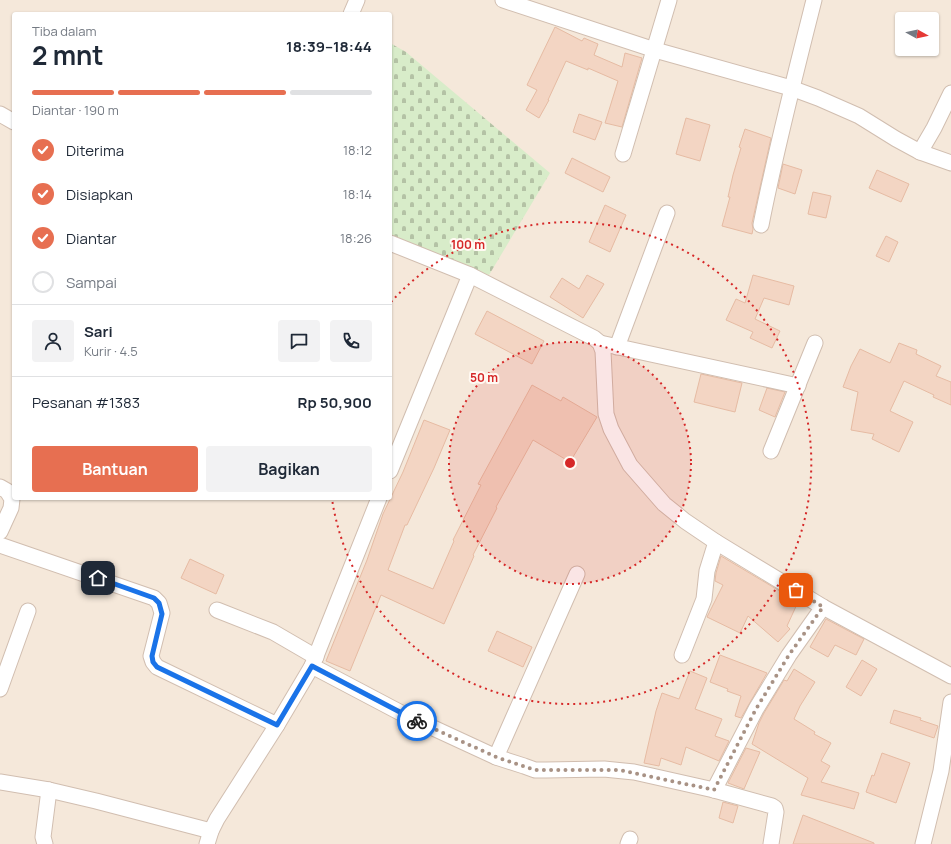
<!DOCTYPE html>
<html lang="id">
<head>
<meta charset="utf-8">
<style>
  body { margin:0; font-family:Manrope,sans-serif; background:#f2f2f3; color:#1f2937; height:100vh; display:flex; flex-direction:column; font-size:15px; white-space:nowrap }
  * { box-sizing:border-box; margin:0 }
  p { font-size:13px; color:#747a83 }
  .icon { flex:none; width:22px; height:22px; fill:none; stroke:currentColor; stroke-width:2; stroke-linecap:round; stroke-linejoin:round }
  .map { position:relative; flex:1; overflow:hidden }
  .side { position:absolute; left:12px; top:12px; width:380px; height:488px; display:flex; flex-direction:column; background:#fff; border-radius:4px; box-shadow:0 1px 3px #0004 }
  .side>* { flex:none }
  .needle { width:26px; rotate:98deg }
  .controls { position:absolute; left:895px; top:12px; display:grid; gap:8px }
  .controls a { display:grid; place-items:center; width:44px; height:44px; border-radius:4px; background:#fff; box-shadow:0 1px 3px #0004; font-size:20px }
  .pin { position:absolute; display:grid; place-items:center; width:34px; height:34px; color:#fff; margin:-17px; border-radius:8px; box-shadow:0 2px 6px #0006 }
  .courier { position:absolute; display:grid; place-items:center; width:40px; height:40px; margin:-20px; border:3px solid #1a73e8; border-radius:50%; background:#fff; color:#222; box-shadow:0 1px 5px #0007 }
  .overview em { font-style:normal; font-weight:700 }
  .overview div { display:flex; flex-direction:column-reverse }
  .overview { display:flex; align-items:center; justify-content:space-between; height:68px; padding:0 20px }
  h1 { font-size:26px; font-weight:700; line-height:30px }
  .bar { display:grid; grid-template-columns:repeat(4,1fr); gap:6px 4px; align-content:center; height:48px; padding:0 20px }
  .bar i { height:5px; border-radius:3px; background:#e0e1e3 }
  .bar .active { background:#e76f51 }
  .bar p { grid-column:span 4 }
  .line { display:flex; align-items:center; gap:10px; padding:0 20px; border-top:1px solid #e0e1e3 }
  .line div { flex:1 }
  .round { display:grid; place-items:center; flex:none; width:42px; height:42px; border-radius:4px; background:#f2f2f3 }
  ol { padding:0 20px; list-style:none }
  li { display:flex; align-items:center; gap:12px; height:44px }
  li p { margin-inline-start:auto }
  li .icon { padding:4px; border-radius:50%; background:#e76f51; color:#fff; stroke-width:4 }
  li:last-child { color:#747a83 }
  li i { width:22px; height:22px; border:2px solid #e0e1e3; border-radius:50% }
  .action { display:flex; gap:8px; margin-top:auto; padding:8px 20px }
  .action a { flex:1; height:46px; border-radius:4px; background:#e76f51; color:#fff; font-size:16px; font-weight:700; line-height:46px; text-align:center }
  .action a+a { background:#f2f2f3; color:#1f2937 }
  .map>svg:first-child { display:block }
  .residential { fill:#f5e8da; fill-rule:evenodd }
  .cemetery { fill:url(#cemetery-stones) }
  .building { fill:#f3d5c3; stroke:#e6bba3 }
  .lines { fill:none; stroke-linecap:round; stroke-linejoin:round }
  .street-casing { stroke:#d1beb0; stroke-width:17 }
  .street { stroke:#fff; stroke-width:15 }
  .done { stroke:#a89285; stroke-width:4; stroke-dasharray:0 7.2 }
  .route { stroke:#1a73e8; stroke-width:5 }
  .ring { fill:none; stroke:#d62828; stroke-width:2; stroke-dasharray:2 4 }
  .centre { fill:#d62828; stroke:#fffaf3; stroke-width:2 }
  .ring-label { font-size:12px; text-anchor:middle; font-weight:bold; fill:#d62828; stroke:#fffaf3; stroke-width:4; stroke-linejoin:round; paint-order:stroke }
</style>
</head>
<body>
<div class="map">
<svg width="951" height="844" viewBox="0 0 951 844">
  <defs>
    <pattern id="cemetery-stones" width="16" height="16" patternUnits="userSpaceOnUse"><rect width="16" height="16" fill="#d8ecc9"/><path d="M2 7V4a2 2 0 0 1 4 0v3zM10 15v-3a2 2 0 0 1 4 0v3z" fill="#b4c2a5"/></pattern>
  </defs>
  <rect width="100%" height="100%" fill="#fdf6ec"/>
  <path class="residential" d="M0 0H951V844H0ZM14 14H390V498H14ZM902 19H932V49H902Z"/>
  <path class="cemetery" d="M390 43 406 52 550 173 489 275 390 241Z"/>
  <g class="building">
    <path d="M555 27 582 41 584 38 598 44 594 55 622 67 625 53 642 58 622 127 605 123 618 81 588 68V70L566 61 548 100H549L539 118 526 110 537 90 527 85Z"/>
    <path d="M579 114 602 122 595 140 573 132Z"/>
    <path d="M686 118 710 125 700 161 676 154Z"/>
    <path d="M745 129 771 138 752 223 753 229 752 234 722 226 730 197H728L733 175 741 148 739 147Z"/>
    <path d="M572 158 610 177 603 192 565 173Z"/>
    <path d="M783 164 802 170 795 194 778 188Z"/>
    <path d="M877 170 909 184 901 202 869 188Z"/>
    <path d="M813 192 831 196 826 218 808 214Z"/>
    <path d="M605 205 626 215 610 252 589 242Z"/>
    <path d="M886 236 898 242 889 262 876 256Z"/>
    <path d="M587 275 604 284 583 318 550 297 562 278 579 289Z"/>
    <path d="M753 275 794 286 789 305 764 298 755 319 780 331 772 348 750 338 753 332 726 320 736 299 745 303Z"/>
    <path d="M487 311 544 341 532 364 475 334Z"/>
    <path d="M899 343 917 350 916 354 941 366 936 376 951 382V405L933 397 934 395 904 381 890 411 913 422 899 452 872 439 874 434 851 430 858 392 843 387 851 366 860 349 890 363Z"/>
    <path d="M701 374 742 383 735 412 694 402Z"/>
    <path d="M532 385 561 401 563 397 597 417 570 462 533 440 496 507 497 508 473 555 474 556 444 624 381 595 350 671 326 661 367 560 383 514 403 472 424 420 450 430 434 468 407 525H405L388 570 433 589 454 541 453 540 481 485 478 484Z"/>
    <path d="M767 388 785 392 775 417 759 410Z"/>
    <path d="M721 556 798 602 787 626 790 629 778 642 748 616 740 633 707 617 723 585 715 581 716 573Z"/>
    <path d="M190 559 224 575 216 594 181 578Z"/>
    <path d="M826 619 864 639 856 655 835 645 828 657 810 647Z"/>
    <path d="M497 631 532 647 523 667 488 651Z"/>
    <path d="M720 655 767 673 741 718 735 716 741 696 727 691 728 689 710 682Z"/>
    <path d="M862 660 877 669 861 696 846 687Z"/>
    <path d="M794 669 815 682 800 706 794 719 815 732 814 734 831 743 821 761 830 766 821 782 859 793 854 809 801 795 808 778 752 744 759 723 764 713 784 680 787 681Z"/>
    <path d="M690 671 707 678 695 709 722 719 715 736 729 741 719 761 686 747 681 765 661 758 659 766 644 763 656 711 662 693 679 699Z"/>
    <path d="M894 710 921 718 920 720 938 726 934 738 890 723Z"/>
    <path d="M746 748 760 752 744 789 728 783Z"/>
    <path d="M882 753 910 763 896 803 866 792 872 775 874 776Z"/>
    <path d="M723 802 738 806 733 823 719 818Z"/>
    <path d="M803 815 874 843V844H793Z"/>
  </g>
  <g class="lines">
    <defs>
      <g id="street">
        <path d="M503 0 655 50 791 88 818 98 859 116 896 139 920 152 951 163"/>
        <path d="M351 14 357 0"/>
        <path d="M0 114 14 122"/>
        <path d="M920 152 934 128 951 93"/>
        <path d="M623 154 669 0"/>
        <path d="M761 225C776 149 795 75 814 0"/>
        <path d="M390 243 470 275 594 338 600 343 603 351 606 414 611 429 630 465 664 504 685 521 716 542 823 607 951 676"/>
        <path d="M600 343 798 386"/>
        <path d="M617 347 667 213"/>
        <path d="M771 451 815 343"/>
        <path d="M390 471 470 275"/>
        <path d="M0 487 7 491 12 499 11 508 0 532"/>
        <path d="M0 545 154 598 159 603 162 613 151 656 153 662 157 667 277 725"/>
        <path d="M217 610 273 632 316 657"/>
        <path d="M682 655 704 599 707 571 716 542"/>
        <path d="M312 666 403 714 496 757 524 766 535 770H546L604 769 634 772 714 790 772 806 775 808 776 812 771 844"/>
        <path d="M0 689 28 611"/>
        <path d="M496 757 577 574"/>
        <path d="M0 782 49 790 96 801 211 831"/>
        <path d="M714 790 756 709 789 655 823 607"/>
        <path d="M45 844 43 837 49 790"/>
        <path d="M207 844 211 831 217 819 277 725 312 666 379 498"/>
        <path d="M628 844 630 839"/>
        <path d="M923 844 941 771 951 702"/>
      </g>
    </defs>
    <use href="#street" class="street-casing"/>
    <use href="#street" class="street"/>
  </g>
  <g class="lines">
    <path class="done" d="M417 721 496 757 535 770H620L714 790 756 709 789 655 823 607 796 590"/>
    <path class="route" d="M98 578 154 598 159 603 162 614 152 656 153 662 157 667 277 725 312 666 417 721"/>
  </g>
  <circle cx="570" cy="463" r="121" fill="#d62828" fill-opacity=".12"/>
  <g class="ring">
    <circle cx="570" cy="463" r="121"/>
    <path d="M391 302A241 241 0 1 1 332 499"/>
  </g>
  <circle cx="570" cy="463" r="6" class="centre"/>
  <g class="ring-label">
    <text x="468" y="249">100 m</text>
    <text x="484" y="382">50 m</text>
  </g>
</svg>
<div class="controls">
<a><svg class="needle" viewBox="-14 -14 28 28"><path d="M0-13l5 13h-10z" fill="#e53935"/><path d="M0 13l5-13h-10z" fill="#747a83"/></svg></a>
</div>
<div class="pin" style="left:796px;top:590px;background:#ea580c"><svg class="icon" aria-label="bag" viewBox="0 0 24 24"><path d="M5 8h14l-1 12H6zM9 8a3 3 0 0 1 6 0"/></svg></div>
<div class="pin" style="left:98px;top:578px;background:#1f2937"><svg class="icon" aria-label="home" viewBox="0 0 24 24"><path d="M3 11l9-7 9 7M6 9v11h12V9"/></svg></div>
<div class="courier" style="left:417px;top:721px"><svg class="icon" aria-label="bike" viewBox="0 0 24 24"><circle cx="6" cy="16" r="4"/><circle cx="18" cy="16" r="4"/><path d="M6 16l4-8h5l3 8M10 8l3 8H6M13 5h3"/></svg></div>
<section class="side">
<div class="overview"><div><h1>2 mnt</h1><p>Tiba dalam</p></div><em>18:39–18:44</em></div>
<div class="bar"><i class="active"></i><i class="active"></i><i class="active"></i><i></i><p>Diantar · 190 m</p></div>
<ol>
<li><svg class="icon" aria-label="check" viewBox="0 0 24 24"><path d="M5 12l5 5 9-10"/></svg>Diterima<p>18:12</p></li>
<li><svg class="icon" aria-label="check" viewBox="0 0 24 24"><path d="M5 12l5 5 9-10"/></svg>Disiapkan<p>18:14</p></li>
<li><svg class="icon" aria-label="check" viewBox="0 0 24 24"><path d="M5 12l5 5 9-10"/></svg>Diantar<p>18:26</p></li>
<li><i></i>Sampai</li>
</ol>
<div class="line" style="height:72px"><a class="round"><svg class="icon" aria-label="person" viewBox="0 0 24 24"><circle cx="12" cy="8" r="4"/><path d="M4 21q1-7 8-7t8 7"/></svg></a><div><b>Sari</b><p>Kurir · 4.5</p></div><a class="round"><svg class="icon" aria-label="chat" viewBox="0 0 24 24"><path d="M4 5h16v11H9l-5 4z"/></svg></a><a class="round"><svg class="icon" aria-label="phone" viewBox="0 0 24 24"><path d="M5 4h4l2 5-3 2q2 4 5 5l2-3 5 2v4C11 20 4 13 5 4z"/></svg></a></div>
<div class="line" style="height:52px"><div>Pesanan #1383</div><b>Rp 50,900</b></div>
<div class="action"><a>Bantuan</a><a>Bagikan</a></div>
</section>
</div>
</body>
</html>
